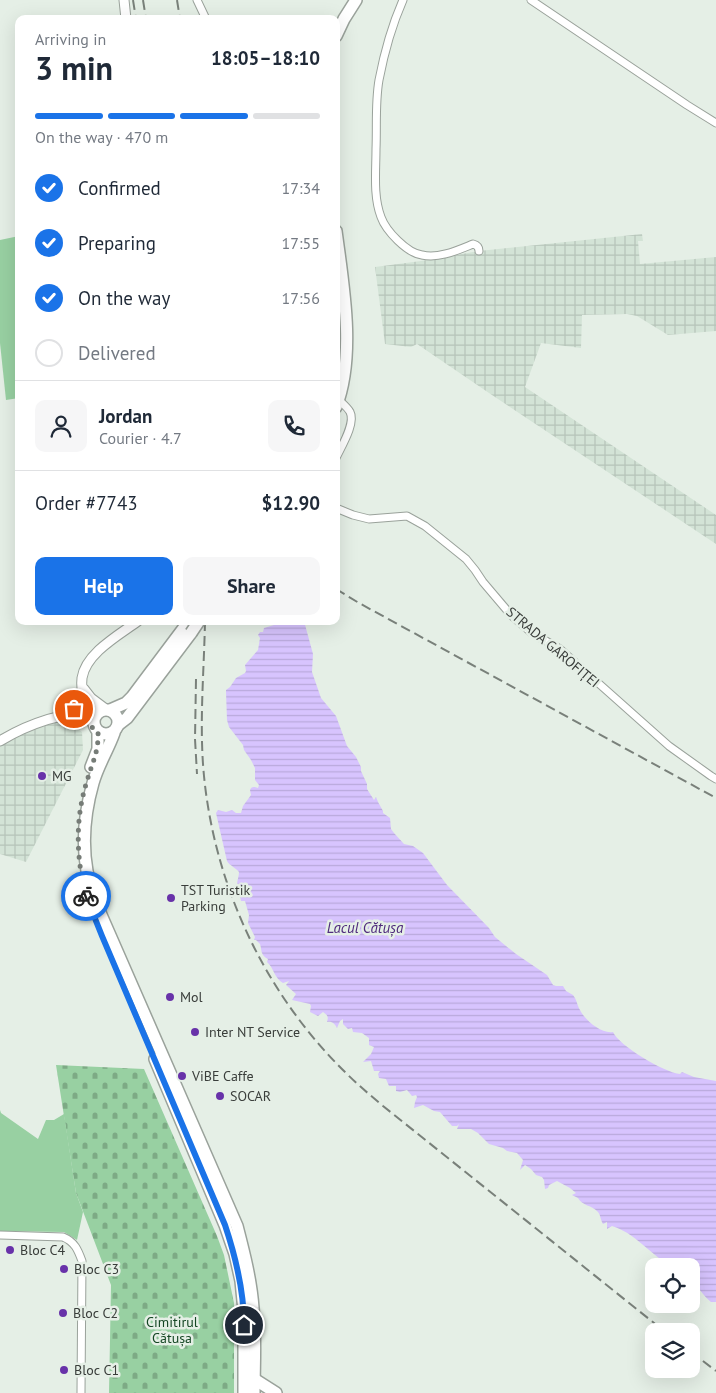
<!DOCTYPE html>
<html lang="en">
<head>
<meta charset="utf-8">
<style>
  body { margin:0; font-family:"PT Sans",sans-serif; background:#f6f6f7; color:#1f2937; height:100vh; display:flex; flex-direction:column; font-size:19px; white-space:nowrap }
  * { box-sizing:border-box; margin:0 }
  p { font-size:16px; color:#747a83 }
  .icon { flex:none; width:28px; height:28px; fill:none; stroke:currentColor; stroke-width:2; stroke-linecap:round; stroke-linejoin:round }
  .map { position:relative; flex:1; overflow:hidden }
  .side { position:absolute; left:15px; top:15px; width:325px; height:610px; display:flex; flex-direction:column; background:#fff; border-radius:10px; box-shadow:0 5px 20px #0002 }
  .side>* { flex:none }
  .controls { position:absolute; left:645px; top:1258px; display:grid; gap:10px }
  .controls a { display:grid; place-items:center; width:55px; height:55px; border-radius:10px; background:#fff; box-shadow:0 5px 20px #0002; font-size:25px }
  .pin { position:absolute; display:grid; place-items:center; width:42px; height:42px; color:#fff; margin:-21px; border:2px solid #fff; border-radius:50%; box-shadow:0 1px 5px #0007 }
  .courier { position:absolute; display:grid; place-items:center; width:50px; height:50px; margin:-25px; border:4px solid #1a73e8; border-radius:50%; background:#fff; color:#222; box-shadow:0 1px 6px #0007 }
  .head em { font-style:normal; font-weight:600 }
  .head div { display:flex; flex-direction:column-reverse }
  .head { display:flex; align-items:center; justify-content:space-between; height:85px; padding:0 20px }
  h1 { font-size:32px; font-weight:600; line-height:38px }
  .bar { display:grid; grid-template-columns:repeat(4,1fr); gap:8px 5px; align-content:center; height:60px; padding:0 20px }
  .bar i { height:6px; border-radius:4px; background:#e0e1e3 }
  .bar .selected { background:#1a73e8 }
  .bar p { grid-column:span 4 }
  .line { display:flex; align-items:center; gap:12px; padding:0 20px; border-top:1px solid #e0e1e3 }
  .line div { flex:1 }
  .round { display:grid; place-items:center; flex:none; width:52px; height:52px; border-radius:10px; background:#f6f6f7 }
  ol { padding:0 20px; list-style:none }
  li { display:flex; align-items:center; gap:15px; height:55px }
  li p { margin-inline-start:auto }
  li .icon { padding:5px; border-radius:50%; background:#1a73e8; color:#fff; stroke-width:4 }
  li:last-child { color:#747a83 }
  li i { width:28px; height:28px; border:2px solid #e0e1e3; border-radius:50% }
  .cta { display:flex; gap:10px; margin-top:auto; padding:10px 20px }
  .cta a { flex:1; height:58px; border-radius:10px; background:#1a73e8; color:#fff; font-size:20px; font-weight:600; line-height:58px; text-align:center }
  .cta a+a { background:#f6f6f7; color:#1f2937 }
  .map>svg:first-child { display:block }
  .industrial { fill:url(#industrial-grid) }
  .cemetery { fill:url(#cemetery-stones) }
  .green { fill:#98d0a2 }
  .water { fill:url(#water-rules) }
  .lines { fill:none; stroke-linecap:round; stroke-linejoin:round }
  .minor-casing { stroke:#9aa29b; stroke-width:9 }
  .tertiary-casing { stroke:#9aa29b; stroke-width:11 }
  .trunk-casing { stroke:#9aa29b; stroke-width:14 }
  .minor { stroke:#fff; stroke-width:7 }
  .tertiary { stroke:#fff; stroke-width:9 }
  .trunk { stroke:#fff; stroke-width:11 }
  .rail { stroke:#79807a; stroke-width:2; stroke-dasharray:10 5; stroke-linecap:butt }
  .trunk-bridge-casing { stroke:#9aa29b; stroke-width:14; stroke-linecap:butt }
  .trunk-bridge { stroke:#fff; stroke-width:11 }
  .done { stroke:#767c77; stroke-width:5; stroke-dasharray:0 9 }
  .route { stroke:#1a73e8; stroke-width:6 }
  .poi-dot { fill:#6832a9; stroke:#e5efe6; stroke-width:2 }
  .labels { text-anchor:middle; stroke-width:5; stroke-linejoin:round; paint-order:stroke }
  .street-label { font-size:14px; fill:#3a3e3b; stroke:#e5efe6 }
  .poi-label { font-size:14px; fill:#3a3e3b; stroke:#e5efe6; text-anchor:start }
  .park-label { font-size:14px; fill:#144623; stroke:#e5efe6 }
  .water-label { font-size:15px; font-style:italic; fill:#4f2b7d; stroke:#e5efe6 }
</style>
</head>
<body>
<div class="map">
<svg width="716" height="1393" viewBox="0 0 716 1393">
  <defs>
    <pattern id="industrial-grid" width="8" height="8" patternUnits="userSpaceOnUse" patternTransform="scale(1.25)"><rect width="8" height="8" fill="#d3e3d6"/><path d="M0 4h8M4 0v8" fill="none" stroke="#b6c4b9"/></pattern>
    <pattern id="cemetery-stones" width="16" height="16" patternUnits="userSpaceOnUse" patternTransform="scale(1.25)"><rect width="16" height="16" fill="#98d0a2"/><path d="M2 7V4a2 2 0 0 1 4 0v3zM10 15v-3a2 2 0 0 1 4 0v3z" fill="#7daa85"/></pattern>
    <pattern id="water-rules" width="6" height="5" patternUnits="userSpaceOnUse" patternTransform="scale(1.25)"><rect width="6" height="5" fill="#d7c4fe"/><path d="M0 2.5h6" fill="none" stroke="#b9a9db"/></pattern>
  </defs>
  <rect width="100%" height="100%" fill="#e5efe6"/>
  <g class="industrial">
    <path d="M642 234 643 241H638L640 264 716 257V331L668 335 637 316 627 314 582 315 581 348 541 343 525 387 716 515V544L489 393 417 344 411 347 385 344 375 267 421 261 479 251Z"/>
    <path d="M64 720 82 732 83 750 26 862 0 854V746L33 729Z"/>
  </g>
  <path class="cemetery" d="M56 1065 144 1069 217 1236 224 1255 234 1303V1393H109L111 1285 76 1193Z"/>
  <g class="green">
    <path d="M19 236V398L6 400 0 343V240Z"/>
    <path d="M0 1110 1 1113 38 1139 46 1120H54L64 1114 76 1193 83 1212 77 1240 64 1232 0 1231Z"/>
  </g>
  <path class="water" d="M274 621H304L313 654 312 672 321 698 336 716 347 746 356 757 361 767V771L367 784V789L374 800 376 797 378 802 383 811V813L390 818 391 829 394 833 404 844 413 846 423 853 447 885 489 928 495 937 516 954 547 975 553 985 556 986H563L566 991 573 995C577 1000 577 1005 580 1010 585 1020 601 1034 613 1032 618 1045 665 1073 680 1074L682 1072 694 1077 716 1081V1302H711C703 1296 699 1287 691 1280V1266H672L669 1265C649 1253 635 1233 612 1226L607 1229V1222L603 1224C600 1219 601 1216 598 1212 592 1205 582 1206 578 1198L572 1195 576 1193 570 1188 557 1181 549 1185 548 1188 545 1189 544 1180 542 1177 536 1175 531 1169 525 1165 520 1170 523 1160 517 1153 507 1151 503 1148 489 1144 478 1133 471 1129H457L459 1124 457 1126H452L440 1112 434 1111 423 1105 414 1108 415 1102 417 1097 416 1095 412 1096 407 1090 400 1092 396 1091V1086H389L386 1079 379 1078 378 1074 380 1071H374L371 1061 363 1062 371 1054 374 1047 369 1045V1038L362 1033 353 1032 352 1028 348 1029 343 1024V1019L340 1021 337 1028C335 1024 332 1021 327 1022 329 1016 327 1015 323 1012L318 1016 310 1012 311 1006 310 1004 292 1000 296 994 286 985 289 981 283 983C274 978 274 968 267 962L268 959C260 955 262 950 260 944L256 940H254L255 937 248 923 249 915 245 901H241C241 900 237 886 237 885 237 881 239 876 239 872 235 867 230 866 227 861L216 813 218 810 226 812 232 810 236 813H241L243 806 251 795 250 790C252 786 254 787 258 788L259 785 255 780V768L251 760 244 750 243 745 229 727 227 720 226 692V690L230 687 236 678 245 673 246 671 245 665 258 650 260 638 258 635 260 632H263L264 628 274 625Z"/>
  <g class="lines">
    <defs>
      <g id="minor">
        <path d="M197 0 206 19"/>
        <path d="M403 0C392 25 384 54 379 80 375 103 377 126 376 149 376 171 373 196 381 217 386 231 407 253 422 255 439 259 458 250 473 244 477 245 479 247 479 251"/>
        <path d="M531 0 687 105 716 123"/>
        <path d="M336 458C341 447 356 423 350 412 348 408 342 403 339 400"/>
        <path d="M336 508 353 515 369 519 407 516 425 526 466 559 475 570 483 582 511 615 532 633 560 649 669 746 711 776 716 779"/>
        <path d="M0 1235 63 1237C75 1242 78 1250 82 1261L81 1393"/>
      </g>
      <g id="tertiary">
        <path d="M124 0 126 19"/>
        <path d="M84 689 91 698 107 710"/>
        <path d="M94 726C88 712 80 694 82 678 86 653 119 635 138 621"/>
        <path d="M0 741C31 722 67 712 103 710"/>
      </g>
      <g id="trunk">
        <path d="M336 36 344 19 356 0"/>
        <path d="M336 231C343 284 356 355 336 407"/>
        <circle cx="106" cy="722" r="12"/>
        <path d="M110 710 126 703 132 697 189 621"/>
        <path d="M118 725 127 718 191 633"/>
        <path d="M114 733C108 750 98 765 93 783 85 811 82 843 87 871 91 893 100 913 109 933L237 1226C244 1253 251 1280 253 1308 256 1336 254 1365 254 1393"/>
        <path d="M91 767 98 749V732"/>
        <path d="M155 1059 225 1225 235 1254 241 1281 244 1311V1393"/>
        <path d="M254 1379 276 1393"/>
      </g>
    </defs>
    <use href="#minor" class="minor-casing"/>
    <use href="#tertiary" class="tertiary-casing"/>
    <use href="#trunk" class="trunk-casing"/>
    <use href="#minor" class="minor"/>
    <use href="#tertiary" class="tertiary"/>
    <use href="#trunk" class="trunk"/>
    <g class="rail">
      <path d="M133 0 136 19"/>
      <path d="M143 0 146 19"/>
      <path d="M177 0 180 19"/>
      <path d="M336 589 359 603 716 798"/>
      <path d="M205 621C204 673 199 725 204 776 215 888 266 995 346 1073 358 1085 370 1095 383 1106L664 1331"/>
      <path d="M196 679 195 739 197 774"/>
      <path d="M691 1352 716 1371"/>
    </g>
    <defs>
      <path id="trunk-bridge" d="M191 633 199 621"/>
    </defs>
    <use href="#trunk-bridge" class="trunk-bridge-casing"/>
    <use href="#trunk-bridge" class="trunk-bridge"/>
  </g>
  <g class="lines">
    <path class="done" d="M74 709 68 714 82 719 98 732C99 751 92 763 87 781 75 818 76 858 86 896"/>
    <path class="route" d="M86 896 102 936 225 1225C236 1258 244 1290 244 1325"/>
  </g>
  <g class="poi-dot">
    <circle cx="42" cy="776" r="5"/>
    <circle cx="171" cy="898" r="5"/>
    <circle cx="170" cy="997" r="5"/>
    <circle cx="195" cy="1032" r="5"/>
    <circle cx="182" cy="1076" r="5"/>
    <circle cx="220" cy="1096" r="5"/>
    <circle cx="10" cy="1250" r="5"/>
    <circle cx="64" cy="1269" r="5"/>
    <circle cx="63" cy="1313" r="5"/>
    <circle cx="64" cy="1370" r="5"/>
  </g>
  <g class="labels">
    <g class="street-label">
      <text transform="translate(553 647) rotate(40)" y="5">STRADA GAROFIȚEI</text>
    </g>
    <g class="poi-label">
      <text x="52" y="781">MG</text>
      <text x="181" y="895">TST Turistik<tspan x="181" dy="16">Parking</tspan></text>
      <text x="180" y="1002">Mol</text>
      <text x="205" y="1037">Inter NT Service</text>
      <text x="192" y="1081">ViBE Caffe</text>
      <text x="230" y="1101">SOCAR</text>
      <text x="20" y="1255">Bloc C4</text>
      <text x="74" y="1274">Bloc C3</text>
      <text x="73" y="1318">Bloc C2</text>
      <text x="74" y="1375">Bloc C1</text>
    </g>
    <g class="park-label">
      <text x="172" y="1327">Cimitirul<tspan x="172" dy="16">Cătușa</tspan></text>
    </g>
    <g class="water-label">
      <text x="365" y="933">Lacul Cătușa</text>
    </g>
  </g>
</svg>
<div class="controls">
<a><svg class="icon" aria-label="locate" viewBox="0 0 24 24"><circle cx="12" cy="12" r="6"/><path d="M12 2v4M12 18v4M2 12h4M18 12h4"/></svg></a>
<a><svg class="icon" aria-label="layers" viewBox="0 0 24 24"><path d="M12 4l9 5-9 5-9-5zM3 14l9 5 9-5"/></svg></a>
</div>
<div class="pin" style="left:74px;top:709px;background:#ea580c"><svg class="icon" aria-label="bag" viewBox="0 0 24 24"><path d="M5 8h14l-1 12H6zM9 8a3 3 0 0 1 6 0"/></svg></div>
<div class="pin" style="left:244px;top:1325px;background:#1f2937"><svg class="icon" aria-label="home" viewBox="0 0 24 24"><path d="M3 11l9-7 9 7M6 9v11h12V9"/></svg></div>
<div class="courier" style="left:86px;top:896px"><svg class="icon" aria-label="bike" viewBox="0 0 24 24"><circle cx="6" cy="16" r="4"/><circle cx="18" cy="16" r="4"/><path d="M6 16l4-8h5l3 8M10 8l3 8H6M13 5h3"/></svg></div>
<section class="side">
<div class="head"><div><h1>3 min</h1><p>Arriving in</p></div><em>18:05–18:10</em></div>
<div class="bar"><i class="selected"></i><i class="selected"></i><i class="selected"></i><i></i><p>On the way · 470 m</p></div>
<ol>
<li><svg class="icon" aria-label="check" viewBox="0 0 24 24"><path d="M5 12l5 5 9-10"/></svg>Confirmed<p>17:34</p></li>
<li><svg class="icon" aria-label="check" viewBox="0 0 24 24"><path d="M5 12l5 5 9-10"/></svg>Preparing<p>17:55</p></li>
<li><svg class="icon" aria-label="check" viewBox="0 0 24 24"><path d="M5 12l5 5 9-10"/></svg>On the way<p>17:56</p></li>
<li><i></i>Delivered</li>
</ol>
<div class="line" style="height:90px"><a class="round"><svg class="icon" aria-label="person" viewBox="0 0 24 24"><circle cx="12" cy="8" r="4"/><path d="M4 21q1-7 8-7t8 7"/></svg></a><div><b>Jordan</b><p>Courier · 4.7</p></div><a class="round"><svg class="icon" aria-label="phone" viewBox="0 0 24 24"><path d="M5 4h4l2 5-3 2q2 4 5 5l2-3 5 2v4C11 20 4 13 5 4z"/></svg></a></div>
<div class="line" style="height:65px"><div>Order #7743</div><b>$12.90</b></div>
<div class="cta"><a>Help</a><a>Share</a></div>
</section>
</div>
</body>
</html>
